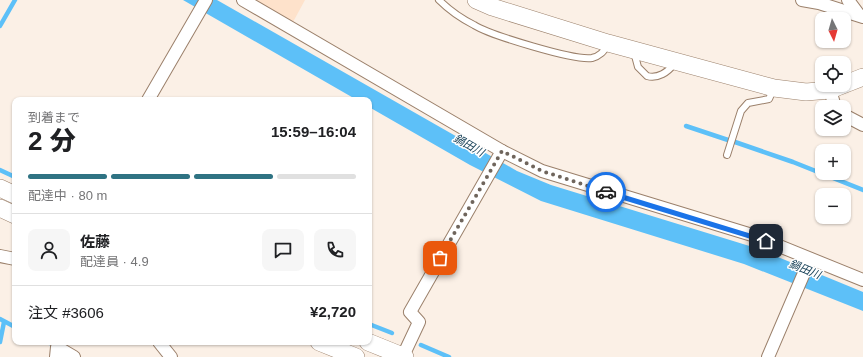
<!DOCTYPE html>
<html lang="ja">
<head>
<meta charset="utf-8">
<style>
  body { margin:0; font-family:Arial,"Noto Sans JP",sans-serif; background:#f6f6f6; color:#202124; height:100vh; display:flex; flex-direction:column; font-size:15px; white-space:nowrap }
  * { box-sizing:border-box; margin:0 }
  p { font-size:13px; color:#757577 }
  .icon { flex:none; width:22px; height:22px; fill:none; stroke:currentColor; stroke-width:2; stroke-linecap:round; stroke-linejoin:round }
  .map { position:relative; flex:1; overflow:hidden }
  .drawer { position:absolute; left:12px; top:97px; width:360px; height:248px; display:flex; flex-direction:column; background:#fff; border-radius:8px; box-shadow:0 1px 3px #0004 }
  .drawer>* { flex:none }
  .needle { width:26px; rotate:175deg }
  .controls { position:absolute; left:815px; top:12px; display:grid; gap:8px }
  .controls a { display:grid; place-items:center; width:36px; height:36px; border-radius:8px; background:#fff; box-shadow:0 1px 3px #0004; font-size:20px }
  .pin { position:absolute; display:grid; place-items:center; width:34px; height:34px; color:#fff; margin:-17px; border-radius:8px; box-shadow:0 2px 6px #0006 }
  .courier { position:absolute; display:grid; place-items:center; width:40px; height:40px; margin:-20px; border:3px solid #1a73e8; border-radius:50%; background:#fff; color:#222; box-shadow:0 1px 5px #0007 }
  .overview em { font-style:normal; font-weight:800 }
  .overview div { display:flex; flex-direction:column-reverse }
  .overview { display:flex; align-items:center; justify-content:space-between; height:68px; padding:0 16px }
  h1 { font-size:26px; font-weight:800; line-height:30px }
  .bar { display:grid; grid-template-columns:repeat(4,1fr); gap:6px 4px; align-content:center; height:48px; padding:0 16px }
  .bar i { height:5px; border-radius:3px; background:#e0e0e0 }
  .bar .active { background:#2f7383 }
  .bar p { grid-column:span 4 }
  .line { display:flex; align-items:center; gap:10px; padding:0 16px; border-top:1px solid #e0e0e0 }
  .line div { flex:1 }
  .round { display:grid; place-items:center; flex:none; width:42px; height:42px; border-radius:8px; background:#f6f6f6 }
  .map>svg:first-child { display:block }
  .built { fill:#fee2cb }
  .water { fill:#5dc0f8 }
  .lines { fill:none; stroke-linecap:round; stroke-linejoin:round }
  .stream { stroke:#5dc0f8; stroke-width:4.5 }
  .lane-casing { stroke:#9b806b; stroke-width:8 }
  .street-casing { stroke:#9b806b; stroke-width:14 }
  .secondary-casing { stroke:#9b806b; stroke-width:18 }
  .lane { stroke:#fff; stroke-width:6 }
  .street { stroke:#fff; stroke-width:12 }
  .secondary { stroke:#fff; stroke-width:17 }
  .done { stroke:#6f655c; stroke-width:4; stroke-dasharray:0 7.2 }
  .route { stroke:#1a73e8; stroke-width:5 }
  .labels { text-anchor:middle; stroke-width:3; stroke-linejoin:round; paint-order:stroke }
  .water-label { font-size:11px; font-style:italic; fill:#133d54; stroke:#fff }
</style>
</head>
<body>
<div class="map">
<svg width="863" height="357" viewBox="0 0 863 357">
  <rect width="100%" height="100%" fill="#fbf0e6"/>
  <path class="built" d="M255 0H305L293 22Z"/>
  <path class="water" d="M183 0H217L517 171 551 185 756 248 863 292V311L744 264 541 201 470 165 369 107V100H357Z"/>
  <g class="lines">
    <g class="stream">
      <path d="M0 26 15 0"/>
      <path d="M337 100H338"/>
      <path d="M686 126 728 140"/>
      <path d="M735 142 793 162 863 190"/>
      <path d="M0 170 15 177"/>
      <path d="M0 319 15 327"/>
      <path d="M369 324 392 333"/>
      <path d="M0 342 4 322"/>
      <path d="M47 342 50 343"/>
      <path d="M421 345 449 357"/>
    </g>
    <defs>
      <g id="lane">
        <path d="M439 0C449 10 462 19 474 25 490 35 575 61 592 58 600 56 603 52 608 45"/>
        <path d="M634 52 638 67 647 76C658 79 668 72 674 64"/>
        <path d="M727 155 741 111 748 103 769 99 773 90"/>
      </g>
      <g id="street">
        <path d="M243 0 502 151 542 171 752 235 863 280"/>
        <path d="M802 0 819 3 863 17"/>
        <path d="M848 0 859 15"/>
        <path d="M830 90 835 107"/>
        <path d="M148 100 206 0"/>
        <path d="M844 115 863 125"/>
        <path d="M0 256 15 259"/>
        <path d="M159 342 171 357"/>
        <path d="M403 356 419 322 410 312 502 151"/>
        <path d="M56 357 57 347 74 357"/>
        <path d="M768 357 810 259"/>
      </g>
      <g id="secondary">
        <path d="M476 0 492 7 608 43 774 88 806 92 830 90 863 77"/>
        <path d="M0 188 15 195"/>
        <path d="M0 208 15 215"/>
        <path d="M319 342 356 357"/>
        <path d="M368 342 405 357"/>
      </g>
    </defs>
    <use href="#lane" class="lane-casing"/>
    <use href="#street" class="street-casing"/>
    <use href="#secondary" class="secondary-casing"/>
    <use href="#lane" class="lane"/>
    <use href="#street" class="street"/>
    <use href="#secondary" class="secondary"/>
  </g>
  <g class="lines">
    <path class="done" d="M440 258 502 151 542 171 606 192"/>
    <path class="route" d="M606 192 766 241"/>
  </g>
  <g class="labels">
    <g class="water-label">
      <text transform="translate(469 145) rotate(29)" y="4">鍋田川</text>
      <text transform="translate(805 269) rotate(22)" y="4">鍋田川</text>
    </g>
  </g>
</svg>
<div class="controls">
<a><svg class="needle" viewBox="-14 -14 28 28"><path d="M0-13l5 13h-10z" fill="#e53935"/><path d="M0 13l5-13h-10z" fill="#757577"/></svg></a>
<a><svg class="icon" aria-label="locate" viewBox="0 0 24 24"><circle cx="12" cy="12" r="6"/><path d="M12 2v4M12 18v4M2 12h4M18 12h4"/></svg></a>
<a><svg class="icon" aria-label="layers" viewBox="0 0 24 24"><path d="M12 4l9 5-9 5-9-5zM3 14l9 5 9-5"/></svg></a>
<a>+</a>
<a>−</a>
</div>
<div class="pin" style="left:440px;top:258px;background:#ea580c"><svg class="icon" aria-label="bag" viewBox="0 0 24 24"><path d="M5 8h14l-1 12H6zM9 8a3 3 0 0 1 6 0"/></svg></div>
<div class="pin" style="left:766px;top:241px;background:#1f2937"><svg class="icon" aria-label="home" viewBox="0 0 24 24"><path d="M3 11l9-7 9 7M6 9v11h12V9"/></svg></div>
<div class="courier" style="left:606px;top:192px"><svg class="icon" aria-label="car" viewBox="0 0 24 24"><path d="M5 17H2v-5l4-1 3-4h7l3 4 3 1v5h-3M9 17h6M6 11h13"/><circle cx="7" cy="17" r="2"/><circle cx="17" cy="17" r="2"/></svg></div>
<section class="drawer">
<div class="overview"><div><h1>2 分</h1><p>到着まで</p></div><em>15:59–16:04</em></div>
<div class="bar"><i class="active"></i><i class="active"></i><i class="active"></i><i></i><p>配達中 · 80 m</p></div>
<div class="line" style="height:72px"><a class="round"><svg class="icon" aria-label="person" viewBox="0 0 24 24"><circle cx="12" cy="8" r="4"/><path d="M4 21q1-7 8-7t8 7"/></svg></a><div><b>佐藤</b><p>配達員 · 4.9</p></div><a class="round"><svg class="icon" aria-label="chat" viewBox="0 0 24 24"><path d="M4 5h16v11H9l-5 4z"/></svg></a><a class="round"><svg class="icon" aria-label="phone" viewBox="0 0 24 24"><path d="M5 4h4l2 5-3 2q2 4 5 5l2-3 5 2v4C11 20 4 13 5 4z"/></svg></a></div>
<div class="line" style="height:52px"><div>注文 #3606</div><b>¥2,720</b></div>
</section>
</div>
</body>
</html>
